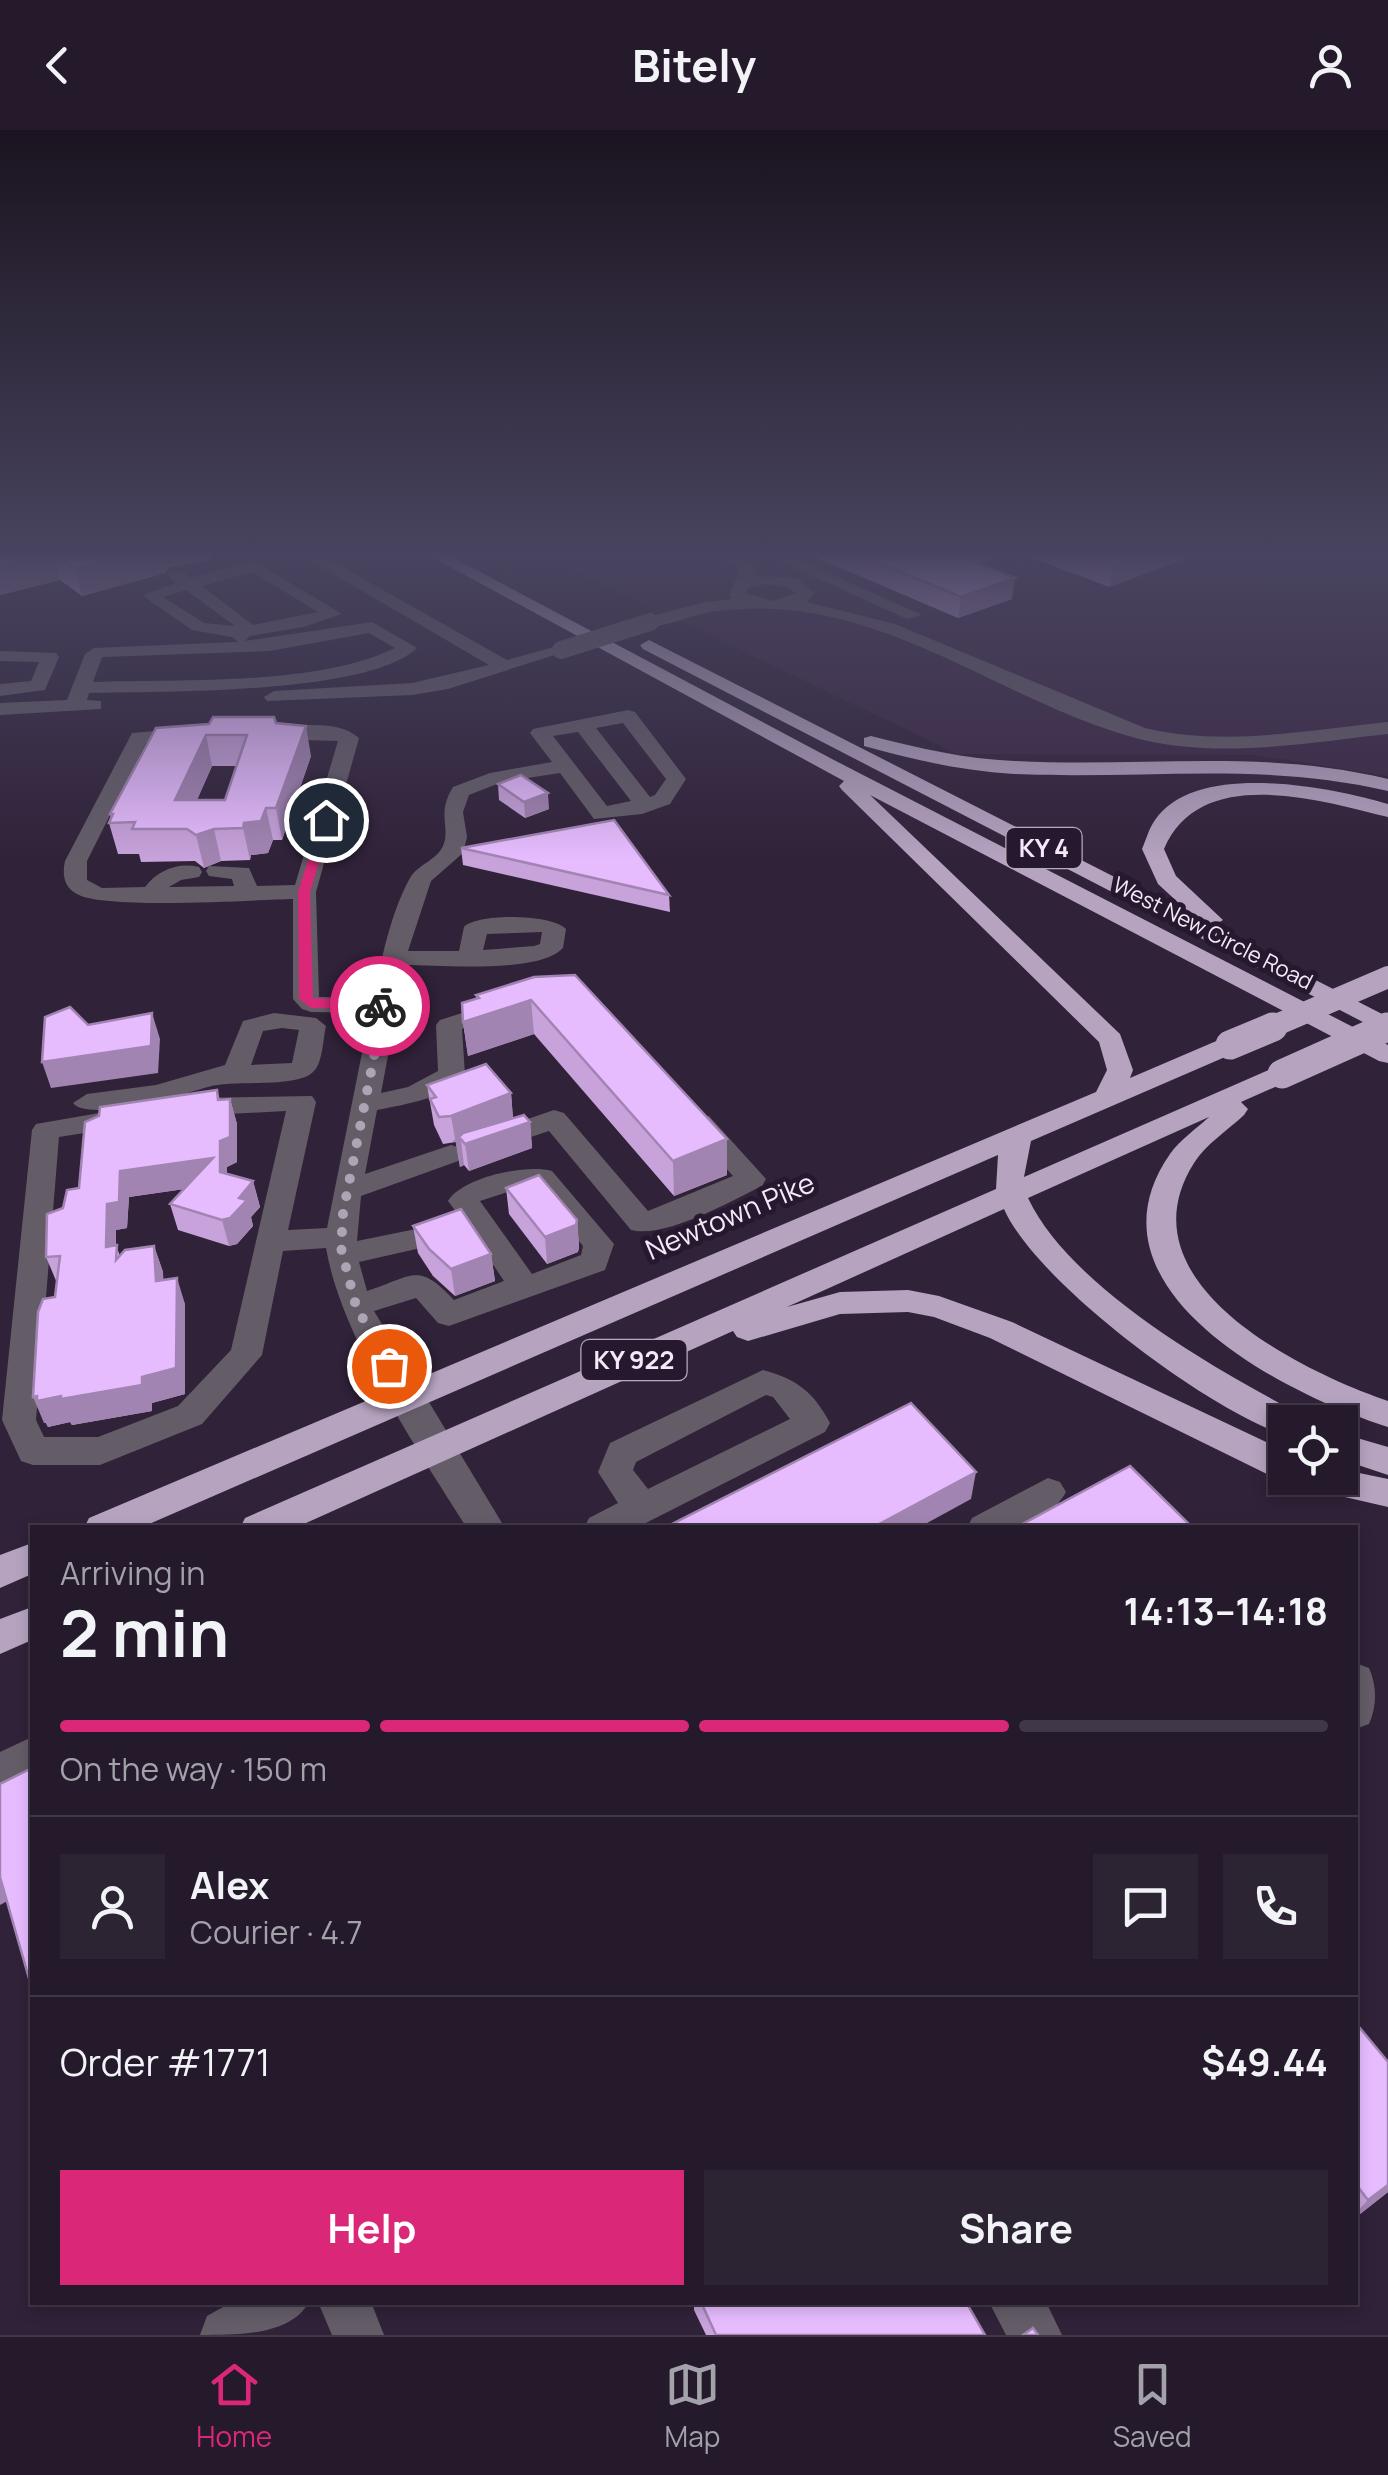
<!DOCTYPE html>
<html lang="en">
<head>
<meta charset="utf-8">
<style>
  body { margin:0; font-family:Manrope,sans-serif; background:#2c2333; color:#f1f3f6; height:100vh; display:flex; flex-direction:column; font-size:38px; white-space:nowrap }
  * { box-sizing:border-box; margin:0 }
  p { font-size:32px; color:#a3a1a9 }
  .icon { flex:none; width:55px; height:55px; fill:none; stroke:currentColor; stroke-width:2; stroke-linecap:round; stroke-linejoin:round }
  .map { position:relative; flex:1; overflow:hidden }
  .sheet { position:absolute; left:30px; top:1395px; width:1328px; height:780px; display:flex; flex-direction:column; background:#241a2b; border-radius:0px; box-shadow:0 5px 15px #0003,0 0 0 2px #413847 }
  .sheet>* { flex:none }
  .fabs { position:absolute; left:1268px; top:1275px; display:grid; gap:20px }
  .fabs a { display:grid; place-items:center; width:90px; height:90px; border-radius:0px; background:#241a2b; box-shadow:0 5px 15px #0003,0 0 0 2px #413847; font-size:50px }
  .pin { position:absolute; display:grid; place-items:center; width:85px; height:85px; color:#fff; margin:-42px; border:5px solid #fff; border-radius:50%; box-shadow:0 2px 10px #0007 }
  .courier { position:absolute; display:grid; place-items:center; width:100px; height:100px; margin:-50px; border:8px solid #db2777; border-radius:50%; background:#fff; color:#222; box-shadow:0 2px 12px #0007 }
  .head em { font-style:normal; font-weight:700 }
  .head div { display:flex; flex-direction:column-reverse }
  .head { display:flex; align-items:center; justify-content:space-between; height:170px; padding:0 30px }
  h1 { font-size:65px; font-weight:700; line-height:75px }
  .bar { display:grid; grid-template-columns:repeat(4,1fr); gap:15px 10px; align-content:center; height:120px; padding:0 30px }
  .bar i { height:12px; border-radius:8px; background:#413847 }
  .bar .current { background:#db2777 }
  .bar p { grid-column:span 4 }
  .line { display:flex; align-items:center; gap:25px; padding:0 30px; border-top:2px solid #413847 }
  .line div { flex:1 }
  .round { display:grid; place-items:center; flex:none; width:105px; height:105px; border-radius:0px; background:#2c2333 }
  .button { display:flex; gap:20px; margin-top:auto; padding:20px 30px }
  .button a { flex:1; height:115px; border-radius:0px; background:#db2777; color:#fff; font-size:40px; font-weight:700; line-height:115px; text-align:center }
  .button a+a { background:#2c2333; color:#f1f3f6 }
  header { display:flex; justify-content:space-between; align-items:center; height:130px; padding:0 30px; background:#241a2b; font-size:45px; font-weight:700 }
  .tab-bar { display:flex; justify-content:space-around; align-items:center; height:140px; border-top:2px solid #413847; background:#241a2b; font-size:28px; color:#a3a1a9 }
  .tab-bar a { display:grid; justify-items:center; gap:5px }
  .tab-bar .current { color:#db2777 }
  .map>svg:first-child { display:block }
  .built { fill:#3b2845 }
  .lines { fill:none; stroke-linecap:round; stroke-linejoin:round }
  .minor { fill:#645d68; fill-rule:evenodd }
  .highway { fill:#b5a3c0; fill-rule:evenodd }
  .minor-bridge { stroke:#645d68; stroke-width:18 }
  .highway-bridge-far1 { stroke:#b5a3c0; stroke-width:22 }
  .highway-bridge { stroke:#b5a3c0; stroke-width:29 }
  .wall { fill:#c7a2db; fill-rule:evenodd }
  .shaded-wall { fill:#a284b2 }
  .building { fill:#e7bcff; stroke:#a284b2; stroke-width:2.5; fill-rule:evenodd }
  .route { fill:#db2777 }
  .done { stroke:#afa3b5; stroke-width:10; stroke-dasharray:0 18 }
  .labels { text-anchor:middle; stroke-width:10; stroke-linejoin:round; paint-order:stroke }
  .far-street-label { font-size:22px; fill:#f3e9f8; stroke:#26182e }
  .shield { fill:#26182e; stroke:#b6aabb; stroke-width:2.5 }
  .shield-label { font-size:25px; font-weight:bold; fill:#f3e9f8 }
  .street-label { font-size:28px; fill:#f3e9f8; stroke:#26182e }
</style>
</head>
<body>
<header><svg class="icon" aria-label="back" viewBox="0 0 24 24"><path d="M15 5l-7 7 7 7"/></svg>Bitely<svg class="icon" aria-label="person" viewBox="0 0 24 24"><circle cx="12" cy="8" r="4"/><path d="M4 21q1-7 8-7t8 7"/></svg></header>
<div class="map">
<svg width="1388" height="2205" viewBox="0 0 1388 2205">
  <rect width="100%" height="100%" fill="#302239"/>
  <path class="built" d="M534 421H1388V646L1255 625 957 624Z"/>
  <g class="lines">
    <g class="minor">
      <path d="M294 421H314L507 530 561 515 570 520 448 559 412 565 267 571 264 567 274 561 412 553 489 535Z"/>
      <path d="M714 421H733L755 436 756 446 797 448 814 463 807 472 895 494 1145 598C1224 617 1308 600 1388 592V604C1303 613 1216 630 1132 607 1025 577 932 507 822 485 786 477 746 477 710 482 689 485 665 499 644 496V488L705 472 732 469 729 465 740 441ZM763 454 786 457 796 463 773 471 746 463 748 458Z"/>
      <path d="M757 421H779L922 485 907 489Z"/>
      <path d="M254 431 342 484 303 497 250 506 245 511 372 492 417 518C368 565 160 561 89 563L87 570 101 571V579L0 585V573L67 570 85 524 94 518 238 512 232 507 192 500 142 465 176 453 168 445 170 441H182L191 448ZM252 442 318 482 253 495 202 456ZM186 460 235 496 204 493 163 467ZM369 503 395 518C318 556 179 549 93 552L102 527 269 521Z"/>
      <path d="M0 521 56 523 59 527 45 560 0 566V554L31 551 39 532 0 531Z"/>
      <path d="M628 580 635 582 686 649 670 674 642 684 594 689 560 643 502 652 469 665 463 682 467 707 463 723 431 751 408 821H459L464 797C478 783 552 784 566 799L563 818C539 844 440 835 405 835L381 963 408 957 438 941 436 895 440 890 500 871 513 879 509 884 462 899 465 945C445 969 406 974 377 980L365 1044 451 1015 461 1018 465 1024 461 1030 361 1066 357 1111 416 1099 457 1083 448 1071C463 1047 526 1034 552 1041L614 1114 605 1140 449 1196 438 1193 416 1168 374 1181 505 1398H467C418 1320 341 1207 326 1118L283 1121 262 1225 202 1294 100 1335H33L21 1331 2 1290 32 1000 36 994 122 979 132 982 136 988 132 994 122 997 59 1007 36 1290 44 1307H98L178 1276 231 1220 286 981 192 986 182 983 178 977 182 971 192 968 312 966 316 972 288 1100 327 1098 370 883 311 882 302 879 293 869V769C253 770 104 780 77 764 64 757 62 745 65 731L132 603 190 598 200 604 190 610 146 613 87 731V750L102 758 145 757C158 740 178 732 199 737L202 742 199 747 181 750 169 757 234 756 232 749 209 746 206 741 209 736 249 738 257 756 295 755 338 611 266 609 256 603 266 597C295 597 337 588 359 608L316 762 319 867 373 868C382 829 390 784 410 748 417 735 437 730 443 716 451 696 436 685 453 657L490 643 552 632 530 603 533 599ZM623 593 666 649 655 665 650 667 596 598ZM578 602 631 671 607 676 553 606ZM542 802 540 814 534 816 483 820 487 804ZM523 1057H534L583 1116 581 1125 532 1144 480 1071ZM470 1100 504 1151 454 1170C418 1131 413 1146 367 1161L359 1132 434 1115Z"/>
      <path d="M274 883 316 888 326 896C323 908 323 932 314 941 299 959 234 949 208 957 184 964 89 993 73 973L87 964 156 955 225 935 243 891ZM282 898 299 900 292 933 251 935 263 901Z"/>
      <path d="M554 980 564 983 648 1081 733 1046 689 998 685 992 689 986H709L766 1049 762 1056C731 1071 665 1109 631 1100L549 1001 491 1020 481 1017 477 1011 481 1005Z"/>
      <path d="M763 1240C796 1249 813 1261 830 1293L825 1302 636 1398H584L589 1388 618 1373 598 1342 610 1313ZM766 1265 773 1267 790 1289 648 1359 633 1340 636 1332Z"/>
      <path d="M1048 1348 1060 1352 1066 1362C1047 1397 1001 1398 967 1398L972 1388Z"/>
      <path d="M1355 1533 1369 1538C1377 1556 1377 1576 1369 1594L1355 1599Z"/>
      <path d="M32 1607V1647L0 1662V1622Z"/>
      <path d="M232 2172H309C291 2205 240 2205 200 2205L207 2186Z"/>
      <path d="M318 2172H371L384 2205H332Z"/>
      <path d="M989 2172H1046L1062 2205H1006Z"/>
    </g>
    <g class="highway">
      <path d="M421 421H441L832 629 1388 915V933L1379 931 870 665 1120 904 1133 940 1130 948 1221 909 1230 907 1243 915 1239 921 1031 1011 1024 1047 1273 938H1291L1295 944 1291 950 1241 972 1248 979 1244 985C1228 1000 1205 1015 1194 1033 1119 1152 1300 1241 1388 1271V1297C1286 1265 1076 1159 1170 1024 1180 1010 1197 998 1209 987L1028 1068C1070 1157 1213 1238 1298 1283L1303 1292H1285V1305C1208 1280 1036 1152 1004 1079L787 1177 840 1162 908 1160 939 1166 1012 1192 1285 1321V1348H1295L1285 1351 1273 1347 990 1208 934 1187 908 1182 840 1184 748 1211 737 1207 733 1201 295 1398H240L245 1388 996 1059 998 1025 140 1398H84L89 1388 1096 962 1107 940 1099 912 842 660 839 656 844 651Z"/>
      <path d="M649 510 1195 788 1158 754 1142 719C1146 710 1149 698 1155 690 1196 630 1330 657 1388 674V687C1319 670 1200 634 1164 719L1176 746 1223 790 1212 797 1388 887V905L643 519 640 515Z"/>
      <path d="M871 606C919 618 965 629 1014 631 1144 638 1259 618 1388 649V661C1259 631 1144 650 1014 644 963 641 914 630 864 616V608Z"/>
      <path d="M1340 1303 1388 1317V1345L1340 1329Z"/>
      <path d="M1340 1339 1388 1349V1377L1306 1358 1300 1348H1340Z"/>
      <path d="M32 1413V1444L0 1458V1425Z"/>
      <path d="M32 1477V1510L0 1524V1489Z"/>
    </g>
    <path class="minor-bridge" d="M561 520 650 492"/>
    <g class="highway-bridge-far1">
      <path d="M1267 899 1388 847"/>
      <path d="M1381 899 1388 896"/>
    </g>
    <g class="highway-bridge">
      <path d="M1230 915 1273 897"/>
      <path d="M1282 944 1387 897"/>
    </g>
  </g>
  <g class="wall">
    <path d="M0 421 213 430 170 437 165 443 82 466 60 450 0 465Z"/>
    <path d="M801 421H1206L1109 457 1015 421 979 434 1012 469 958 488Z"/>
    <path d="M276 593 311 626 282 710H273L268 723 251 725 250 730 221 731 204 738 195 731 141 732 139 724H118L109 693 111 689 110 684 156 598ZM212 636H236L225 670H197Z"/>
    <path d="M498 654 549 679 525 688 499 670Z"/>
    <path d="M461 718 669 765 670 782 463 735Z"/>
    <path d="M534 847 727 1009V1045L674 1066 534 904 468 926 463 892 476 868V865Z"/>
    <path d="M427 955 511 963 513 988 530 992 532 1018 469 1041 464 1035 460 1037 456 1012 443 1014 434 995Z"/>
    <path d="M217 960 220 970 230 969 237 994V1032L227 1037V1044L253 1051 260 1077 251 1087 253 1096 237 1114 229 1116 178 1100 170 1074 184 1059 129 1067 127 1098 116 1100V1115L120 1126 154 1116 163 1142V1150L185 1174V1264L152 1273V1281L72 1295 70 1292 48 1297 46 1293H44L57 1153 46 1127 63 1078 79 1058Z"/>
    <path d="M506 1058 577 1090 579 1117 578 1122 547 1134 509 1084Z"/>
    <path d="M413 1096 491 1124 495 1151 455 1166 433 1146 418 1123Z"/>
    <path d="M1355 1892 1388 1932V2062L1355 2088Z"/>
    <path d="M694 2172H966L985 2205H706L694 2180Z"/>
  </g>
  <g class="shaded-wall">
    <path d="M141 421H211L213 430 170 437 165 443 82 466 75 439Z"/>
    <path d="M957 421H1015L949 444 952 423Z"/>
    <path d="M1155 421H1206L1109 457 1113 436Z"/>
    <path d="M53 423 60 450 0 465V436Z"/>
    <path d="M1015 448 1012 469 958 488 961 467Z"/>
    <path d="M306 596 311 626 282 710 276 678Z"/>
    <path d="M206 605 212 636 184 699 175 670Z"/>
    <path d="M548 663 549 679 525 688 524 672Z"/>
    <path d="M266 678 273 710 268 723 251 725 250 730 243 698 244 693Z"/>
    <path d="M214 699 221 731 204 738 196 705Z"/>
    <path d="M531 870 534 904 468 926 463 892Z"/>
    <path d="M152 883 160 909 158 943 51 958 42 932Z"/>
    <path d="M511 963 513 990 461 1010 464 1035 460 1037 451 986Z"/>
    <path d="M230 969 237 994V1032L227 1037V1068L220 1042V1011Z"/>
    <path d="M530 992 532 1018 469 1041 465 1014Z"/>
    <path d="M727 1009V1045L674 1066 673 1031Z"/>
    <path d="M213 1028 220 1054 129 1067 127 1098 116 1100 115 1143 106 1117 107 1074 120 1041Z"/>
    <path d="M253 1051 260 1077 251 1087 253 1096 237 1114 229 1116 222 1090Z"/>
    <path d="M577 1090 579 1117 578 1122 547 1134 545 1107Z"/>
    <path d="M154 1116 163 1142 165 1177 156 1151Z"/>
    <path d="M491 1124 495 1151 455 1166 451 1139Z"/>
    <path d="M177 1148 185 1174V1264L152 1273V1281L72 1295 70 1292 48 1297 46 1293H44L33 1267 61 1266 142 1247Z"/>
    <path d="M976 1342 971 1369 918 1398H872Z"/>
    <path d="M0 1740 17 1766 0 1775Z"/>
    <path d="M1388 2055V2062L1355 2088V2084L1368 2070Z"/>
  </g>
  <g class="building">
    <path d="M0 421H141L75 439 53 423 0 436Z"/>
    <path d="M851 421H957L952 423 1015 448 961 467Z"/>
    <path d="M1072 421H1155L1113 436Z"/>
    <path d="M213 587H274L276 593 306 596 276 678H266L261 691 244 693 243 698 214 699 196 705 187 699H132L135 692 109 693 113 684H110L156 598 209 594ZM206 605H247L225 670H175Z"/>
    <path d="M521 645 548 663 524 672 498 654Z"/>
    <path d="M614 690 669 765 461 718Z"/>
    <path d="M575 845 727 1009 673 1031 531 870 463 892 462 873 479 868 476 865 534 847Z"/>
    <path d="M70 877 88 895 152 883 151 916 42 932 45 887Z"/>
    <path d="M486 934 511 963 451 986 439 987 430 969 436 967 427 955Z"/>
    <path d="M217 960 218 970 230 969V1007L220 1011V1042L253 1051 239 1068 247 1070 230 1088 222 1090 170 1074 213 1028 120 1041 119 1072 107 1074 106 1117 117 1115 116 1130 125 1120 154 1116 156 1151 177 1148 176 1238 142 1247V1255L61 1269V1266L37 1271V1266L33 1267 38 1182 43 1169 55 1167 60 1126 46 1127 47 1084 63 1078 67 1060 79 1058 85 992 99 986 100 977Z"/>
    <path d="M524 985 530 992 465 1014 461 1009 456 1010 463 1003Z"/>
    <path d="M539 1045 577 1090 576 1095 545 1107 506 1058Z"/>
    <path d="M461 1079 491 1124 451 1139 429 1119 413 1096Z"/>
    <path d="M911 1273 976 1342 872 1398H664Z"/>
    <path d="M1130 1336 1193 1398H1015Z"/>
    <path d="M32 1638V1859L0 1747V1654Z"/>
    <path d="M1355 1892 1388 1932V2055L1368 2070 1355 2053Z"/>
    <path d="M701 2172H966L985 2205H716Z"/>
    <path d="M1033 2198 1038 2205H1023Z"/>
  </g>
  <linearGradient id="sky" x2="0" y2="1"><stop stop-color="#1a131f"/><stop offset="0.58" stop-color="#48445f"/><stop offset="1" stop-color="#48445f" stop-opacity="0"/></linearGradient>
  <rect width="1388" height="730" fill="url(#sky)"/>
  <path class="route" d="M326 686 332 690 310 762 313 868 380 872 387 876 385 879 311 878 299 869 298 762 321 690Z"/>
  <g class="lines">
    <path class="done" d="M380 876H384L343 1083 341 1118 356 1176 389 1236"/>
  </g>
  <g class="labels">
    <g class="far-street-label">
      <text transform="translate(1213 803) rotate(27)" y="8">West New Circle Road</text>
    </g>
    <g class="shield">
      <rect x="1006.5" y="698" width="75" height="40" rx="8"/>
      <rect x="581.5" y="1210" width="105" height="40" rx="8"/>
    </g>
    <g class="shield-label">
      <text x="1044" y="727">KY 4</text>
      <text x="634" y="1239">KY 922</text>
    </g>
    <g class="street-label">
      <text transform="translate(730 1086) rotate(-23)" y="10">Newtown Pike</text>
    </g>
  </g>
</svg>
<div class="fabs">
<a><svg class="icon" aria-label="locate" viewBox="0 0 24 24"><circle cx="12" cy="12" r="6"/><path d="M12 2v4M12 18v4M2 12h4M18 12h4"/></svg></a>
</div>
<div class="pin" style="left:389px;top:1236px;background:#ea580c"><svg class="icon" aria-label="bag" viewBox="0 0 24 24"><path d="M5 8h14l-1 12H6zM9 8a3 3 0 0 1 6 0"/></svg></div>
<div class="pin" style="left:326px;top:690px;background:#1f2937"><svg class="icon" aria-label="home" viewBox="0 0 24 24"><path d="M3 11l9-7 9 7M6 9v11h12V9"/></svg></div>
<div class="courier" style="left:380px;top:876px"><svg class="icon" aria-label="bike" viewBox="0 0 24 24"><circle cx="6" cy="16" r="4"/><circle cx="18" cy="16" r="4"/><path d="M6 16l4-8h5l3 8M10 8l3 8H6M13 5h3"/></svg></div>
<section class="sheet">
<div class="head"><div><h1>2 min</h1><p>Arriving in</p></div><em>14:13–14:18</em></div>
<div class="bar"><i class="current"></i><i class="current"></i><i class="current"></i><i></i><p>On the way · 150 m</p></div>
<div class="line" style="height:180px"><a class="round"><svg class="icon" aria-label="person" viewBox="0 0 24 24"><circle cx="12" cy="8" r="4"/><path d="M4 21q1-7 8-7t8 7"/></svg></a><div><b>Alex</b><p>Courier · 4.7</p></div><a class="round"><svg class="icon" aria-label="chat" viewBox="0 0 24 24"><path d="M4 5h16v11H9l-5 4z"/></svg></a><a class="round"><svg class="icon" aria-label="phone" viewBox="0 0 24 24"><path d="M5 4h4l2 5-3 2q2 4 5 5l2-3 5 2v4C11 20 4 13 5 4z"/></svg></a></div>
<div class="line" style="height:130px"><div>Order #1771</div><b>$49.44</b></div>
<div class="button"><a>Help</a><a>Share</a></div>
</section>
</div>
<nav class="tab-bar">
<a class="current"><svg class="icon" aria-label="home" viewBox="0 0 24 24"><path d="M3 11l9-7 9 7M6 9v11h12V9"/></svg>Home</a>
<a><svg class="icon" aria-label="map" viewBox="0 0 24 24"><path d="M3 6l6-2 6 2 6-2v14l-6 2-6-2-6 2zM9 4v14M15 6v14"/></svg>Map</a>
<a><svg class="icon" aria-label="saved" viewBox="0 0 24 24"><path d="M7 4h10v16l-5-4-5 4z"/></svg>Saved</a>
</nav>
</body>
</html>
